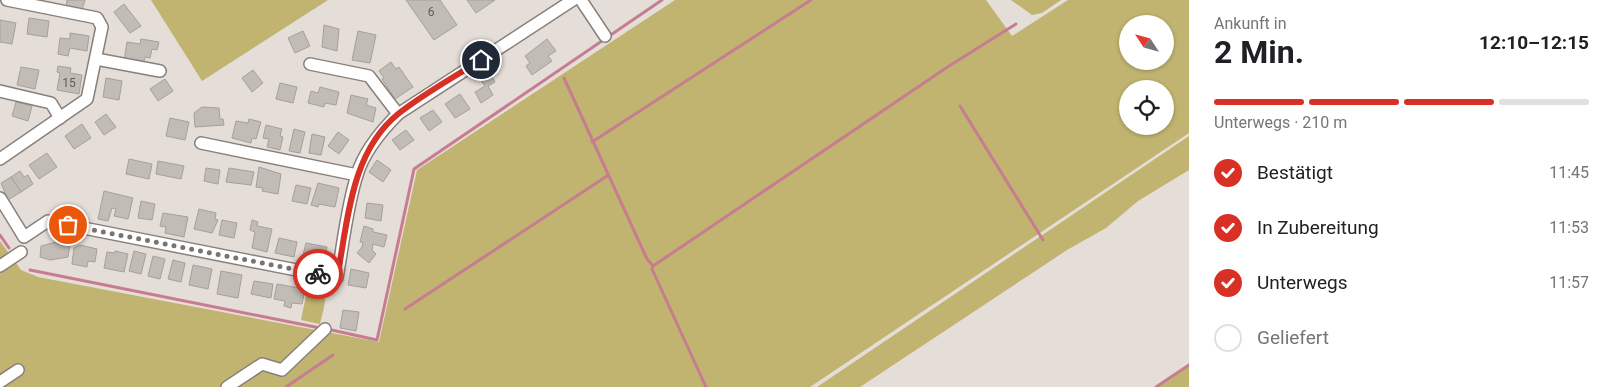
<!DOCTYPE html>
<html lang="de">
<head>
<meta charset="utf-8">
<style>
  body { margin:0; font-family:Roboto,sans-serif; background:#f2f2f2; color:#202124; height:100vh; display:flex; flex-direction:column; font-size:19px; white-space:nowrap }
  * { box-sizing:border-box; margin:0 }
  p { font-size:16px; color:#757577 }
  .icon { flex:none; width:28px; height:28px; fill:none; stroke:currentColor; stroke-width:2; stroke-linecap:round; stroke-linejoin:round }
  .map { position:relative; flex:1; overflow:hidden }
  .sheet { display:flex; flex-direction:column; background:#fff; width:425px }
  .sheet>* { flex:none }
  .needle { width:32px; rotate:306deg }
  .controls { position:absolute; left:1119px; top:15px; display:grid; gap:10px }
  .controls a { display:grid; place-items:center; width:55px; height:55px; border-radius:50%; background:#fff; box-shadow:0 1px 4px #0004; font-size:25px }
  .pin { position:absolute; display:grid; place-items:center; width:42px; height:42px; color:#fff; margin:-21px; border:2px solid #fff; border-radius:50%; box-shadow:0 1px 5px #0007 }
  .courier { position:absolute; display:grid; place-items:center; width:50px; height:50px; margin:-25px; border:4px solid #d93025; border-radius:50%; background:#fff; color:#222; box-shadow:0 1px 6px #0007 }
  .summary em { font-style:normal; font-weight:700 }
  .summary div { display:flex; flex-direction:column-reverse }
  .summary { display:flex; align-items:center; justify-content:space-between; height:85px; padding:0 25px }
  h1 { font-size:32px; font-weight:700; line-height:38px }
  .bar { display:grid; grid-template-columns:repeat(4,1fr); gap:8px 5px; align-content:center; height:60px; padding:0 25px }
  .bar i { height:6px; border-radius:4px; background:#e0e0e0 }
  .bar .on { background:#d93025 }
  .bar p { grid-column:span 4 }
  ol { padding:0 25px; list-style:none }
  li { display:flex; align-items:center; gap:15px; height:55px }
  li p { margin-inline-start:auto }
  li .icon { padding:5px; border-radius:50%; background:#d93025; color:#fff; stroke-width:4 }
  li:last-child { color:#757577 }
  li i { width:28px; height:28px; border:2px solid #e0e0e0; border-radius:50% }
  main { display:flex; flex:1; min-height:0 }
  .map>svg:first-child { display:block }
  .green { fill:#c1b470; fill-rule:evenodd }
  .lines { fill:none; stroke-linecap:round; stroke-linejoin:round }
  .stream { stroke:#c77d8f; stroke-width:3 }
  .building { fill:#c1bcb5; stroke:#a5a099 }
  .minor-casing { stroke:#88807c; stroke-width:14 }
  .minor { stroke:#fff; stroke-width:11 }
  .done { stroke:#797471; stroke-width:5; stroke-dasharray:0 9 }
  .route { stroke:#d93025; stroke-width:6 }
  .labels { text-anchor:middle; stroke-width:4; stroke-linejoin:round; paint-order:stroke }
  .number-label { font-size:12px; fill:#605c59 }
</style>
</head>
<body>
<main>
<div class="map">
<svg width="1189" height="387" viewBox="0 0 1189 387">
  <rect width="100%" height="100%" fill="#e5ddd8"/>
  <g class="green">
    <path d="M151 0H328L202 81Z"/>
    <path d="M675 0H986L1012 36 1068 0H1189V133L810 387H0V241L21 270 38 277 379 342 417 170ZM1128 24H1165V61H1128ZM1128 89H1165V126H1128Z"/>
    <path d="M1011 0H1061L1042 13 1032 15Z"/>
    <path d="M1189 136V170L1138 201 1106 228 1067 250 860 387H817Z"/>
    <path d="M309 281C333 288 324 306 320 324L301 320Z"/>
    <path d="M1189 366V387H1158Z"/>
  </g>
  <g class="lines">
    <g class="stream">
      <path d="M564 78 647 259 653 266 652 269 706 387"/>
      <path d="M960 106 1043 240"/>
      <path d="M592 142 811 0"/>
      <path d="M0 235 9 248"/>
      <path d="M653 266 949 66 1016 24"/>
      <path d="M30 270 320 328"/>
      <path d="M405 309 607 176"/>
      <path d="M327 329 377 340 414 169 662 0"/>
      <path d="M286 387 333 355"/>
      <path d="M1156 387 1189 365"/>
    </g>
  </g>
  <g class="building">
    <path d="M67 0H85L82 10 66 7Z"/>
    <path d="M406 0H440L457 25 434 40Z"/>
    <path d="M467 0H495L476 13Z"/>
    <path d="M124 4 141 26 130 33 114 12Z"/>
    <path d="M29 18 49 21 47 37 27 34Z"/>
    <path d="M0 20 16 23 12 44 0 42Z"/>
    <path d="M324 25 339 29 337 51 322 47Z"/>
    <path d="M303 31 310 46 295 53 288 38Z"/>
    <path d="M358 31 376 35 370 63 352 60Z"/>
    <path d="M70 33 89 36 87 51 70 48 68 56 58 54 60 38 70 39Z"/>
    <path d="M141 39 159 42 157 50 152 49 150 58 145 57 143 65 124 61 127 42 140 44Z"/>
    <path d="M547 39 556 51 548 56 552 61 532 75 526 66 530 63 525 56Z"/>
    <path d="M391 62 396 69 399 67 413 87 395 99 382 79 384 78 379 71Z"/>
    <path d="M58 66 71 68 70 73 82 75 79 94 57 90 60 73 57 72Z"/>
    <path d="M21 67 39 70 35 89 17 85Z"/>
    <path d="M253 70 263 83 252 92 242 78Z"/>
    <path d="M489 72 495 82 488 86 493 95 481 103 475 92 485 86 479 78Z"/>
    <path d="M106 78 122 81 119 100 103 97Z"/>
    <path d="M165 79 173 91 158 101 150 89Z"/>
    <path d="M280 83 297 87 293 103 276 99Z"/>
    <path d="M320 87 339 92 336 105 325 103 324 107 308 103 311 91 318 93Z"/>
    <path d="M460 94 470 109 455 118 445 104Z"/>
    <path d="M351 95 368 99 366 105 376 108 373 122 347 113Z"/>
    <path d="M16 102 32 106 28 121 12 116Z"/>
    <path d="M202 107 219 108 220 119H223L224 125 195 127 194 113Z"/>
    <path d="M433 110 442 122 429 131 420 118Z"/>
    <path d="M106 114 116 127 104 135 95 122Z"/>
    <path d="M170 118 189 122 185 140 166 136Z"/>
    <path d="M249 119 261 122 256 139 252 138 251 143 232 138 236 121 248 123Z"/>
    <path d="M82 124 91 138 74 149 65 136Z"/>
    <path d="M266 125 282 129 280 136 283 137 280 150 267 147 269 139 263 138Z"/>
    <path d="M294 129 305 132 300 153 289 151Z"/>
    <path d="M406 130 414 140 400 150 392 140Z"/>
    <path d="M338 132 349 140 339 154 328 146Z"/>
    <path d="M312 134 325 137 321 155 309 153Z"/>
    <path d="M47 153 57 167 39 179 29 165Z"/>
    <path d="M129 159 152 164 149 179 126 174Z"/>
    <path d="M377 160 391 170 383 182 369 172Z"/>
    <path d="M158 161 184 166 181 179 156 174Z"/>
    <path d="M259 167 281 174 278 194 262 191 263 188 256 187Z"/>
    <path d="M206 168 220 170 218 184 204 181Z"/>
    <path d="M229 168 254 172 251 185 226 182Z"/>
    <path d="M20 171 24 177 28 175 33 184 21 192 11 177Z"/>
    <path d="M11 177 21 192 8 200 1 183Z"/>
    <path d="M318 183 339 188 335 207 319 204 318 207 311 205Z"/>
    <path d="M296 185 311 188 307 204 292 201Z"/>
    <path d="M104 191 133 198 128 219 114 216 116 209 112 208 108 221 98 219Z"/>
    <path d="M141 201 155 204 152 220 138 218Z"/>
    <path d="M367 203 383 205 381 221 365 218Z"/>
    <path d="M199 209 216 213 215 219 218 220 212 233 194 229Z"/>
    <path d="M163 213 188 217 184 237 165 233 166 227 160 226Z"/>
    <path d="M222 220 237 223 234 238 219 235Z"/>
    <path d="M252 220 258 222 257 226 272 229 267 252 252 248 255 232 250 230Z"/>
    <path d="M364 226 373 229V232L387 235 384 247 373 244 372 250 376 254 369 263 357 253 362 247 363 242H360Z"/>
    <path d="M279 238 297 242 294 257 275 253Z"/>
    <path d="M60 241 70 243 68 257 50 260 40 257 41 246Z"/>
    <path d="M306 243 327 247 323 263 309 260 310 257 303 255Z"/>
    <path d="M80 245 97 249 95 262 88 261 87 267 72 264 74 248Z"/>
    <path d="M115 251 128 254 124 272 104 268 107 252 115 253Z"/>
    <path d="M134 251 146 254 141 274 129 271Z"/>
    <path d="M153 256 165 259 160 279 148 276Z"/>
    <path d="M173 260 185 263 181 282 168 279Z"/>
    <path d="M193 265 212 269 208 289 189 285Z"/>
    <path d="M351 269 369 273 366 288 348 285Z"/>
    <path d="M221 271 242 275 238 298 217 294Z"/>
    <path d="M254 281 273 284 271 298 251 294Z"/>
    <path d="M277 284 305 289 302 304 292 303 291 308 284 306 285 301 274 299Z"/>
    <path d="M343 310 359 312 356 331 340 328Z"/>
  </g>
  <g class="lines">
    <defs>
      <g id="minor">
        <path d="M581 0 605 36"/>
        <path d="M96 59 160 71"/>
        <path d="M310 64 369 76 398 114"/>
        <path d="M0 91 51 103 60 118"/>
        <path d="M201 143 357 175"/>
        <path d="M0 159 87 99 102 27 97 18 7 0"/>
        <path d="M0 198 24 237 48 221 337 278C343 245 347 206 357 175 364 151 381 131 398 114L573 0"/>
        <path d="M0 266 21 252"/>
        <path d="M0 382 18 370"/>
        <path d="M227 387 262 364 282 370 325 329"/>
      </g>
    </defs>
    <use href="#minor" class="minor-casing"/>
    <use href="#minor" class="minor"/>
  </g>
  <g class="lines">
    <path class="done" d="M68 225 318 274"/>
    <path class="route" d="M318 274 337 278C348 222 350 153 398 114 423 94 454 77 481 60"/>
  </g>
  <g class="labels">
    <g class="number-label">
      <text x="431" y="16">6</text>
      <text x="69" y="87">15</text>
    </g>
  </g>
</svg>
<div class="controls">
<a><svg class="needle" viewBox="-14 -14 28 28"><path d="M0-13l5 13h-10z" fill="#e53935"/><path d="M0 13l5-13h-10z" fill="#757577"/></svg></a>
<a><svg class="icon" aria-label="locate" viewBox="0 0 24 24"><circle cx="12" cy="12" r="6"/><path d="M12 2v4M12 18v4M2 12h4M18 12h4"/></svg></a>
</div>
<div class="pin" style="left:68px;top:225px;background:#ea580c"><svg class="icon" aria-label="bag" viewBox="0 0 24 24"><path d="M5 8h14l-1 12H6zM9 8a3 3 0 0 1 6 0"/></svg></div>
<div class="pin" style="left:481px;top:60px;background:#1f2937"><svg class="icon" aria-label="home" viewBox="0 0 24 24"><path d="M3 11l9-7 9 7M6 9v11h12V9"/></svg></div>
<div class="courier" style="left:318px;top:274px"><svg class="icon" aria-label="bike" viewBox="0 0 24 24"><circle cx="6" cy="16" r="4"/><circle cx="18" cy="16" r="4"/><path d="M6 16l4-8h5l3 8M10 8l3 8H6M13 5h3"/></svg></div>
</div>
<section class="sheet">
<div class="summary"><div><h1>2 Min.</h1><p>Ankunft in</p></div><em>12:10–12:15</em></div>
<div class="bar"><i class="on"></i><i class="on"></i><i class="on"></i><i></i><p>Unterwegs · 210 m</p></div>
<ol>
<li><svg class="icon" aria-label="check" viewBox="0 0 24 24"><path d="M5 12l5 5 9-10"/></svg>Bestätigt<p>11:45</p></li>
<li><svg class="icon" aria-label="check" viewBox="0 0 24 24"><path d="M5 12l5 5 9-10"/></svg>In Zubereitung<p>11:53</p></li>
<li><svg class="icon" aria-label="check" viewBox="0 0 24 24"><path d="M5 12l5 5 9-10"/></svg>Unterwegs<p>11:57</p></li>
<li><i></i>Geliefert</li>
</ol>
</section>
</main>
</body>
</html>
